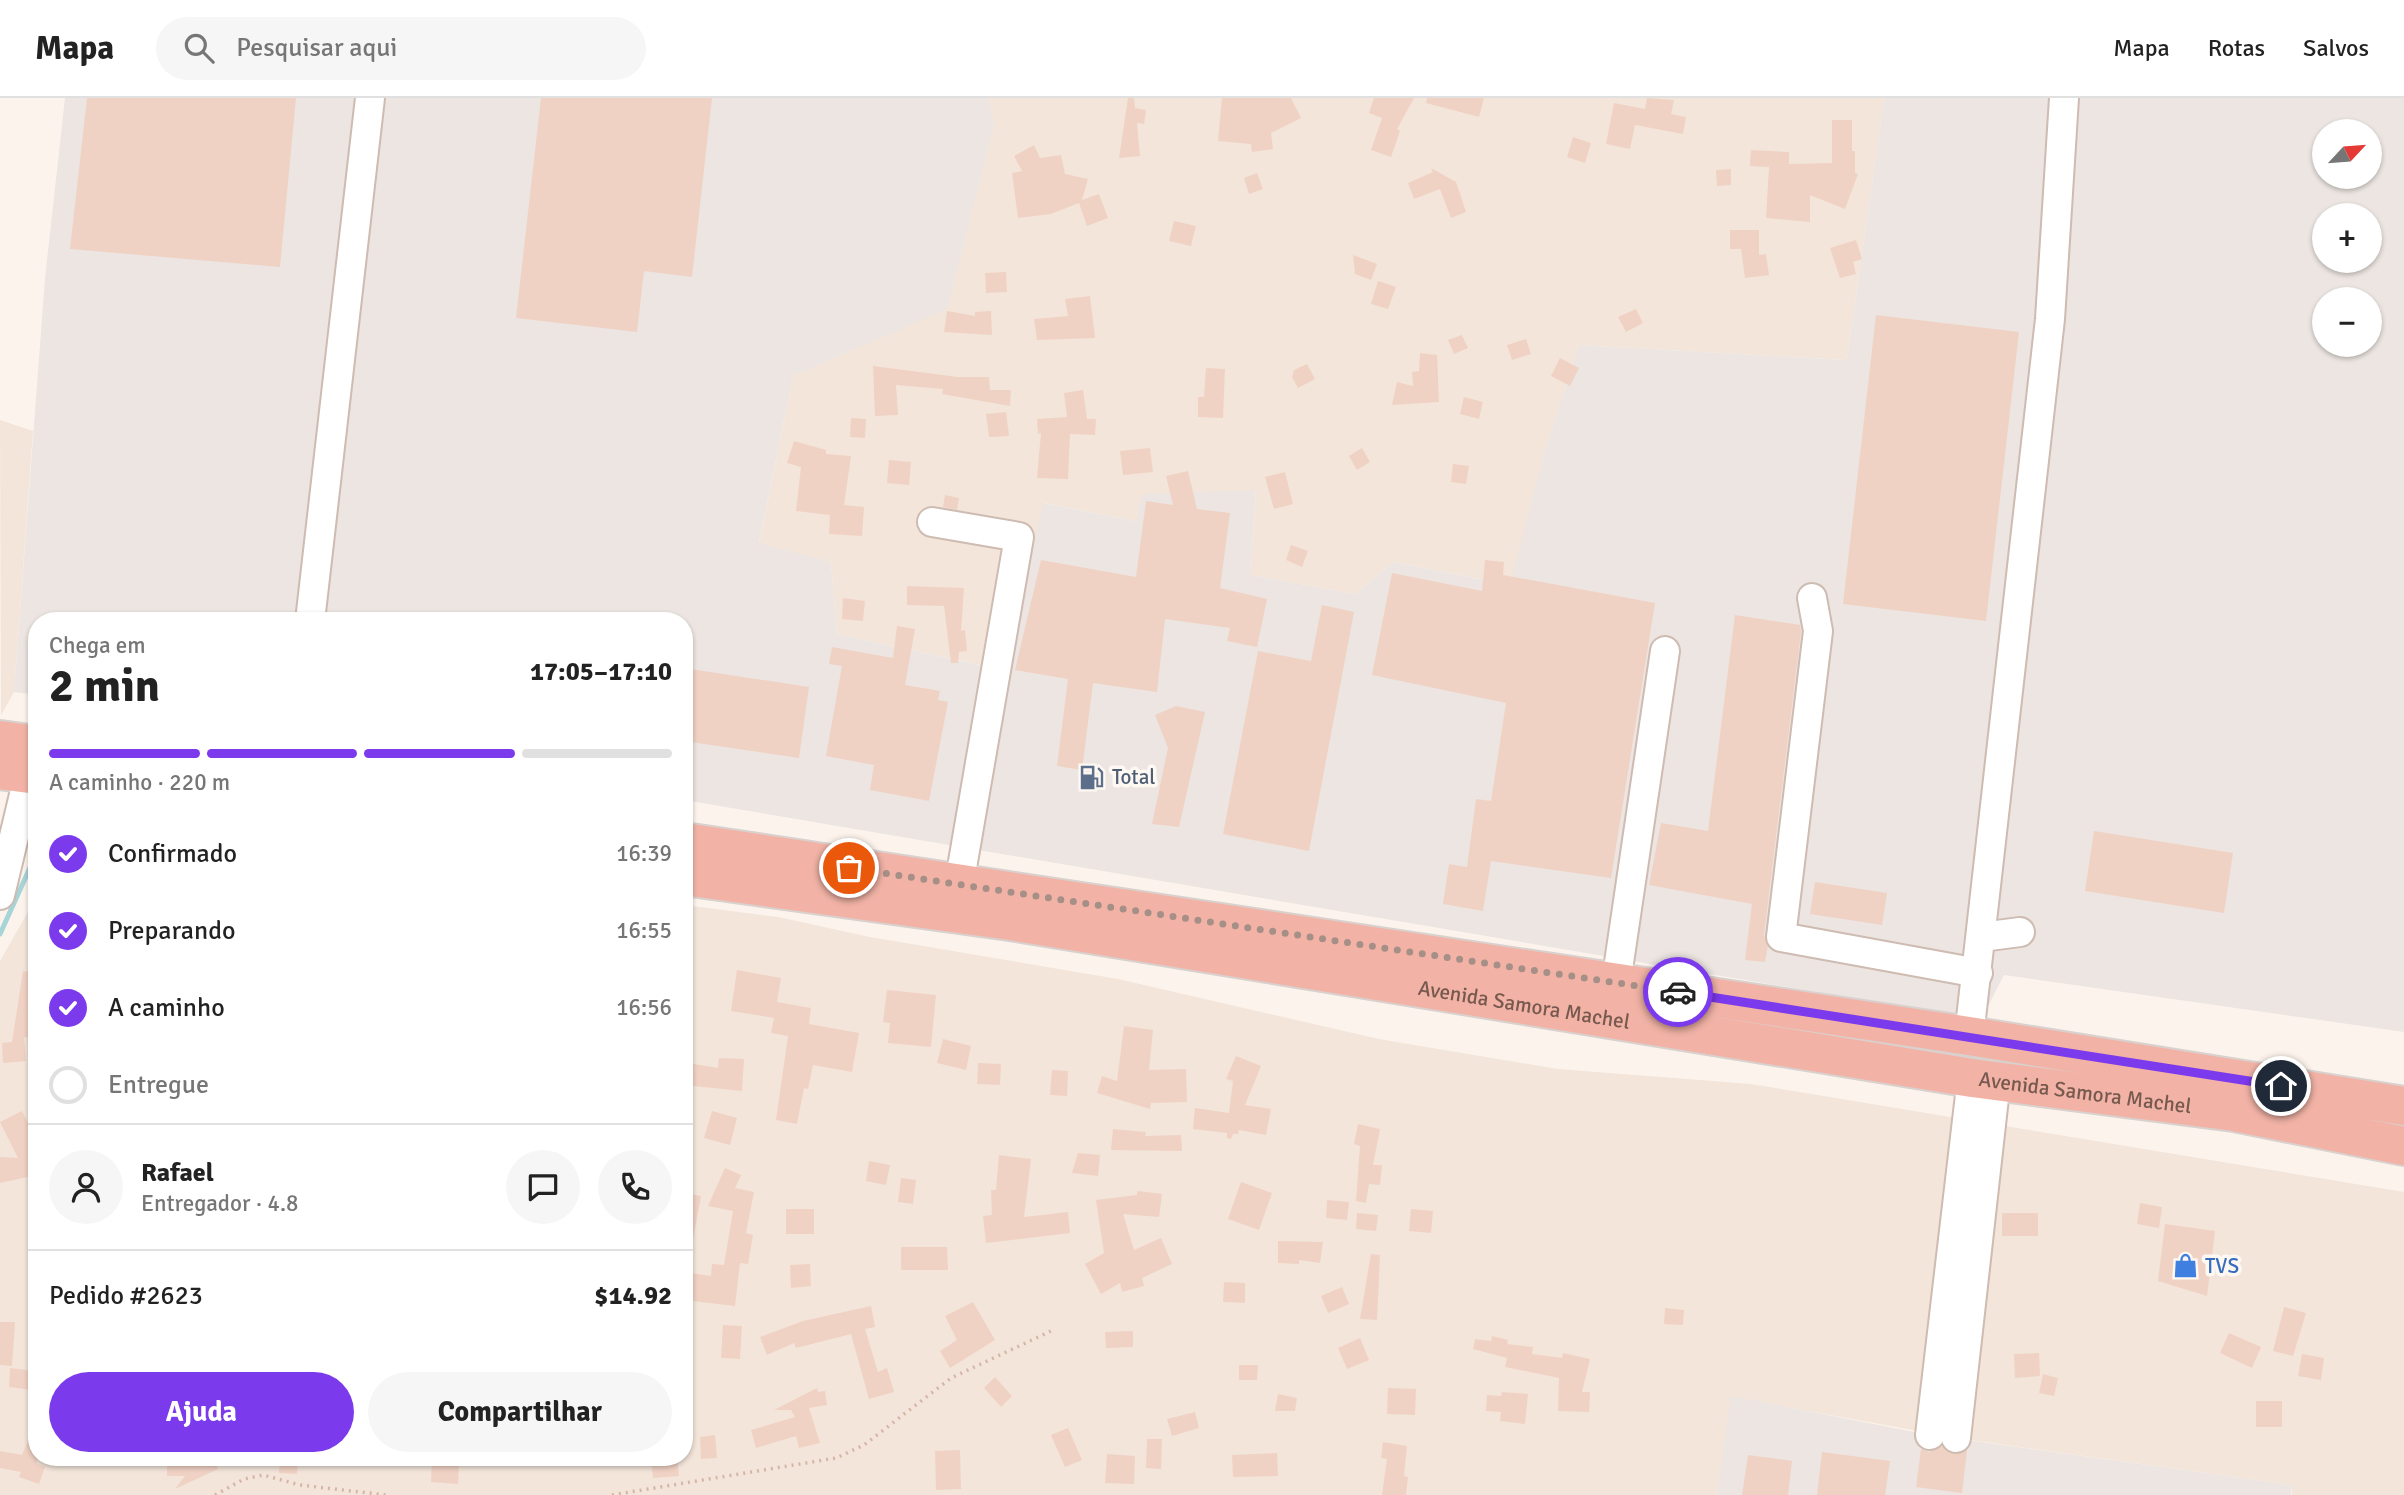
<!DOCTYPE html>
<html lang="pt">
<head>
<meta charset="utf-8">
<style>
  body { margin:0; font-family:Signika,sans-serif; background:#f6f6f6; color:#222; height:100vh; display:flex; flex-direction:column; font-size:26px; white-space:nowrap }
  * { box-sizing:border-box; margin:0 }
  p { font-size:23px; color:#767676 }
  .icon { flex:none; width:38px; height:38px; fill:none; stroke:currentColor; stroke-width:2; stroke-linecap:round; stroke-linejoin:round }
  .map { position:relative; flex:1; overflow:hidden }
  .panel { position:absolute; left:28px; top:514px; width:665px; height:854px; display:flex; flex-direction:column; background:#fff; border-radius:28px; box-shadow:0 2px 5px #0004 }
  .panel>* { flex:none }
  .needle { width:46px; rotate:64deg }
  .fabs { position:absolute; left:2312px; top:21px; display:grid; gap:14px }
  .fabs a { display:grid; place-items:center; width:70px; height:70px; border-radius:50%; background:#fff; box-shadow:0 2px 5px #0004; font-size:35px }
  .pin { position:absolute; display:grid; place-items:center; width:60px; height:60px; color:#fff; margin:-30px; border:4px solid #fff; border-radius:50%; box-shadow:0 2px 7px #0007 }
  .courier { position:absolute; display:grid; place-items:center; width:70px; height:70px; margin:-35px; border:5px solid #7c3aed; border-radius:50%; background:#fff; color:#222; box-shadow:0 2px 9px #0007 }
  .headline em { font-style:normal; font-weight:700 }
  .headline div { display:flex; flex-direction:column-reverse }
  .headline { display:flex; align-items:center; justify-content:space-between; height:119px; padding:0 21px }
  h1 { font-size:46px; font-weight:700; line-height:52px }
  .bar { display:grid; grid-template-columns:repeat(4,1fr); gap:10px 7px; align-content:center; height:84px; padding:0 21px }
  .bar i { height:9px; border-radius:5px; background:#e0e0e0 }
  .bar .selected { background:#7c3aed }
  .bar p { grid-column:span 4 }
  .line { display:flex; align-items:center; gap:18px; padding:0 21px; border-top:2px solid #e0e0e0 }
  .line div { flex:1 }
  .round { display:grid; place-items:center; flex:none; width:74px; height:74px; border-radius:37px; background:#f6f6f6 }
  ol { padding:0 21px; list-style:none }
  li { display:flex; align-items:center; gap:21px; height:77px }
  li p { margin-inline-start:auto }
  li .icon { padding:7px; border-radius:50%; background:#7c3aed; color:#fff; stroke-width:4 }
  li:last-child { color:#767676 }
  li i { width:38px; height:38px; border:4px solid #e0e0e0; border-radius:50% }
  .button { display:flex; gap:14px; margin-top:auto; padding:14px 21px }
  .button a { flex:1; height:80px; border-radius:42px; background:#7c3aed; color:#fff; font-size:28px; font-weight:700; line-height:80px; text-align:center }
  .button a+a { background:#f6f6f6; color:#222 }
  header { display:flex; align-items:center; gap:42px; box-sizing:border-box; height:98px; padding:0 35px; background:#fff; border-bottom:2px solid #e0e0e0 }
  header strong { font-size:33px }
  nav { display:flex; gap:38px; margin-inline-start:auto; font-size:24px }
  .search { width:490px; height:63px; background:#f6f6f6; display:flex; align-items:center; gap:18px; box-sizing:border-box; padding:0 24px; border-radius:38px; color:#767676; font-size:26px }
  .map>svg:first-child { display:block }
  .residential { fill:#f3e5da }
  .industrial { fill:#ece5e1; fill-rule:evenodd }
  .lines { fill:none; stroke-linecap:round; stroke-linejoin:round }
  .stream { stroke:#a7d4d7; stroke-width:5 }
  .building { fill:#f0d2c4 }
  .minor-casing { stroke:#cebbb1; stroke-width:32 }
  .highway-casing { stroke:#d9d1ce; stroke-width:42 }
  .path { stroke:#d6b5a7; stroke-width:3.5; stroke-dasharray:2 5; stroke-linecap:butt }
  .minor { stroke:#fff; stroke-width:28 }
  .highway { stroke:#f2b3a6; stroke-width:38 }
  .done { stroke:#a68f86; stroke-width:7; stroke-dasharray:0 12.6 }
  .route { stroke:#7c3aed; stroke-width:9 }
  .labels { text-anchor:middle; stroke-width:7; stroke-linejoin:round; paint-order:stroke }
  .service-label { font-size:21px; fill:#4e5e75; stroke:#fef8f2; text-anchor:start }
  .street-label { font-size:21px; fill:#77594f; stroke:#fef8f2 }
  .shop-label { font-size:21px; fill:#366cbe; stroke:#fef8f2; text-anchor:start }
</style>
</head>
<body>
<header>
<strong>Mapa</strong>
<div class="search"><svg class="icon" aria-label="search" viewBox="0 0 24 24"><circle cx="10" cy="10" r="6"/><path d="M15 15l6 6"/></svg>Pesquisar aqui</div>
<nav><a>Mapa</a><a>Rotas</a><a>Salvos</a></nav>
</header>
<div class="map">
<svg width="2404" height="1397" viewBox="0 0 2404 1397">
  <rect width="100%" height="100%" fill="#fcf4ec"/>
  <g class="residential">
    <path d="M989 0H1884L1847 262 1579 247 1543 358 1511 487 1394 464 1355 496 1250 477 1256 393 1136 423 1044 405 1004 572 837 536 831 464 759 446 793 278 947 210 994 28Z"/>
    <path d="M0 322 33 333 14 594 1 617Z"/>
    <path d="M37 798V1360H684V807L778 819 870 839 1118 881 1379 941 1558 971 1751 986 2404 1094V1397H2292V1387L1956 1340 1732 1299 1717 1397H0V863Z"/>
  </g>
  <g class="industrial">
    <path d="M65 0H989L994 28 947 211 793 278 759 445 831 464 837 536 1003 572 1043 405 1136 423 1142 396 1256 392 1250 477 1355 496 1394 464 1510 487 1543 358 1579 247 1847 262 1884 0H2404V934L2004 877 1981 922 684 702V523H37V597L14 594 45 180ZM2324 33H2370V79H2324ZM2324 117H2370V163H2324ZM2324 201H2370V247H2324Z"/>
    <path d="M1731 1298 1930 1337 2292 1387 2291 1397H1717Z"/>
  </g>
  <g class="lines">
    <path class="stream" d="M0 836 37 754"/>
  </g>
  <g class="building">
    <path d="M87 0H296L280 169 70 151Z"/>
    <path d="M541 0H712L692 179 644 173 637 234 516 220Z"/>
    <path d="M1128 0H1134L1135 10 1146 12 1144 26 1137 25 1140 58 1119 60Z"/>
    <path d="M1222 0H1291L1301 20 1271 35 1273 51 1252 54 1251 46 1218 43Z"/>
    <path d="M1374 0H1414L1397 31 1400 33 1391 59 1371 52 1382 20 1369 15Z"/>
    <path d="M1427 0H1484L1479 19 1426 5Z"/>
    <path d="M1647 0 1674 2 1671 16 1686 19 1683 36 1635 27 1630 51 1606 46 1614 5 1645 11Z"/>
    <path d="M1832 22H1852V53H1855V75L1858 76 1845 111 1810 97V124L1766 120 1769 69 1750 68 1751 52 1789 54V66L1832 65Z"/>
    <path d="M1573 39 1591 45 1585 65 1567 59Z"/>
    <path d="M1034 47 1040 60 1061 57 1065 76 1088 81 1082 102 1099 96 1108 120 1087 128 1079 105 1051 116 1018 120 1012 75 1022 73 1014 58Z"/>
    <path d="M1431 70 1456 84 1466 114 1451 120 1440 91 1414 101 1408 85 1433 74Z"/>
    <path d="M1731 71V87L1717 88 1716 72Z"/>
    <path d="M1257 75 1263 91 1249 96 1244 80Z"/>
    <path d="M1174 123 1196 128 1191 148 1169 143Z"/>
    <path d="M1730 132H1759V157L1766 156 1769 177 1745 180 1741 151H1730Z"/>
    <path d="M1856 142 1862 161 1853 164 1856 176 1840 180 1830 150Z"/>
    <path d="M1353 157 1377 166 1371 182 1355 176Z"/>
    <path d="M1006 174 1007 194 986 195 985 175Z"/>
    <path d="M1378 183 1396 189 1388 211 1371 206Z"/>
    <path d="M1090 198 1095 240 1037 242 1034 221 1068 218 1065 201Z"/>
    <path d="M1636 211 1643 225 1626 234 1618 219Z"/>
    <path d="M947 213 975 218V214L991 213 992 237 944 234Z"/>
    <path d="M1876 217 2019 234 1986 523 1843 506Z"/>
    <path d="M1462 237 1468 250 1454 256 1448 242Z"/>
    <path d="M1526 241 1531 256 1512 262 1507 247Z"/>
    <path d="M1420 255 1437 257 1439 304 1392 307 1397 284 1413 288 1412 274 1419 273Z"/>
    <path d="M1560 260 1579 270 1570 288 1551 278Z"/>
    <path d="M1307 266 1315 281 1298 290 1292 279 1294 272Z"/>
    <path d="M873 268 958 279H989L990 292H1011L1010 308 942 296 943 291 896 287 898 317 875 318Z"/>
    <path d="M1206 270 1225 271 1223 320 1198 319V299H1204Z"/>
    <path d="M1083 292 1087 321H1096L1095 337 1070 336 1068 381 1037 380 1041 335 1038 336 1037 321 1067 319 1064 295Z"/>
    <path d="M1464 299 1483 304 1479 321 1460 316Z"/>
    <path d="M1006 314 1009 338 989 339 986 316Z"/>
    <path d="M851 320 866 321 865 340 850 339Z"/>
    <path d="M794 343 826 352V356L851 358 844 407 864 409 862 438 829 436 830 417 796 413 801 369 787 365Z"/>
    <path d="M1150 350 1153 374 1123 377 1120 353Z"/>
    <path d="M1362 350 1370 364 1357 372 1349 358Z"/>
    <path d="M889 362 911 364 909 387 887 385Z"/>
    <path d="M1453 366 1469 368 1466 386 1451 384Z"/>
    <path d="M1188 373 1197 411 1230 415 1220 490 1267 501 1257 549 1227 543 1230 530 1165 521 1157 594 1093 585 1082 672 1057 668 1068 581 1015 572 1041 462 1136 479 1146 403 1173 407 1166 378Z"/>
    <path d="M1285 374 1293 406 1274 411 1265 379Z"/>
    <path d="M945 397 959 400 957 412 943 409Z"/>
    <path d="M1291 447 1308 453 1302 469 1286 462Z"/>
    <path d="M1485 462 1504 464 1503 477 1655 505 1611 780 1491 763 1483 813 1443 806 1449 766 1467 769 1476 701 1491 703 1506 605 1372 577 1392 475 1482 493Z"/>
    <path d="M907 488 964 490 961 533 965 532 967 553 959 554 958 565H951L944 508 907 507Z"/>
    <path d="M843 500 865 503 863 523 842 521Z"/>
    <path d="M1322 507 1354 514 1309 753 1223 736 1258 553 1311 563Z"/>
    <path d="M1735 517 1800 527 1801 534 1764 837 1768 848 1765 864 1745 862 1752 806 1649 787 1661 725 1708 733Z"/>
    <path d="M897 528 915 531 905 587 940 593 938 602 948 604 929 703 870 692 874 667 826 658 842 568 829 566 832 549 893 560Z"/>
    <path d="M684 570 809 589 799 660 684 643Z"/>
    <path d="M1176 608 1205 614 1179 729 1152 726 1168 650 1155 617Z"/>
    <path d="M2094 733 2233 755 2224 815 2085 793Z"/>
    <path d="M1815 784 1887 795 1882 827 1810 816Z"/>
    <path d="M737 872 781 880 777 904 811 910 809 926 859 935 852 974 813 967 808 991 804 990 797 1026 776 1022 788 938 771 935 774 920 731 913Z"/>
    <path d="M23 873 37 875V941L24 939 26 963 3 965 2 945 12 944Z"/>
    <path d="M887 892 936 897 931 949 888 945 890 925 883 924Z"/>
    <path d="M1124 928 1153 932 1149 972 1186 971 1187 1004 1151 1005 1150 1011 1097 995 1102 978 1117 983Z"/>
    <path d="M943 941 971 948 966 972 937 965Z"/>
    <path d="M1236 958 1261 968 1245 1007 1271 1011 1266 1037 1239 1032 1238 1036H1233L1231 1041 1227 1040V1035L1193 1031 1195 1010 1229 1015 1233 983 1226 981Z"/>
    <path d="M719 960 744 961 742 993 684 987V970L688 965 718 970Z"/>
    <path d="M978 965 1001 966 1000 987 977 986Z"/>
    <path d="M1052 972 1068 973 1067 998 1050 997Z"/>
    <path d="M22 1013 37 1043V1077L0 1085V1059L18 1060 0 1024Z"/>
    <path d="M712 1013 737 1020 730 1047 704 1040Z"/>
    <path d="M1358 1026 1380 1031 1373 1067H1382L1380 1087 1369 1086 1366 1105 1356 1103 1360 1048 1354 1046Z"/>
    <path d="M1113 1031 1146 1034 1145 1038 1181 1037 1182 1053 1111 1052Z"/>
    <path d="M1078 1055 1100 1057 1098 1078 1072 1075Z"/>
    <path d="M999 1057 1031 1061 1024 1119 1068 1114 1070 1135 986 1145 983 1118 992 1117 991 1092H996Z"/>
    <path d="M869 1063 890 1067 886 1087 866 1083Z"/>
    <path d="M725 1070 741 1077 735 1090 754 1094 746 1135 753 1137 748 1166 740 1165 735 1208 684 1202V1174L711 1178 712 1166 724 1167 733 1113 708 1108Z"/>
    <path d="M901 1080 916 1082 913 1106 898 1104Z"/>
    <path d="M1241 1084 1272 1095 1259 1132 1228 1121Z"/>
    <path d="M1137 1093 1162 1096 1159 1119 1123 1116 1134 1152 1161 1140 1172 1166 1142 1180 1144 1188 1122 1194 1120 1185 1101 1196 1085 1166 1104 1155 1096 1102 1137 1097Z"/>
    <path d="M684 1095 701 1098 692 1147 684 1146Z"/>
    <path d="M1327 1102 1349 1104 1347 1122 1326 1120Z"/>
    <path d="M2140 1105 2162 1109 2159 1130 2137 1126Z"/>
    <rect x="786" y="1111" width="28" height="25"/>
    <path d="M1411 1111 1433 1113 1431 1135 1409 1133Z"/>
    <path d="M1357 1115 1378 1117 1376 1133 1356 1131Z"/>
    <rect x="2002" y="1115" width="36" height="23"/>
    <path d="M2165 1126 2215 1133 2207 1198 2158 1183Z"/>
    <path d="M1278 1143 1323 1144 1320 1165 1299 1162V1166L1278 1165Z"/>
    <path d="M901 1149H947L948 1172H901Z"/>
    <path d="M1371 1156 1380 1157 1377 1222 1360 1221Z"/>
    <path d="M810 1166 811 1188 791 1190 790 1167Z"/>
    <path d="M1224 1184 1245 1185V1205L1223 1204Z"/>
    <path d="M1342 1189 1349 1206 1328 1215 1321 1198Z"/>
    <path d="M973 1204 995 1242 950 1270 940 1253 957 1242 945 1218Z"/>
    <path d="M871 1208 875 1229 865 1231 878 1274 887 1270 894 1294 869 1301 851 1236 796 1250 794 1245 767 1257 760 1239 803 1223Z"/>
    <path d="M2284 1209 2306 1215 2293 1258 2273 1253Z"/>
    <path d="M1665 1210 1684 1212 1683 1227 1664 1226Z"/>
    <path d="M0 1224H15L12 1268 0 1267Z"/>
    <path d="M723 1227 742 1228 740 1261 721 1260Z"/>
    <path d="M1133 1233V1249L1106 1250 1105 1234Z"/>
    <path d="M2229 1235 2261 1249 2252 1270 2220 1255Z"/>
    <path d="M1492 1238 1508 1242 1507 1246 1533 1249 1532 1256 1562 1260 1563 1255 1590 1261 1582 1294H1590L1589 1314 1558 1313 1559 1280 1505 1269 1507 1260 1473 1251 1475 1241 1491 1243Z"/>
    <path d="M1360 1240 1369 1262 1347 1271 1338 1250Z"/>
    <path d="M2039 1255 2040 1278 2015 1280 2014 1256Z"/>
    <path d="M2302 1256 2324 1260 2321 1282 2298 1278Z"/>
    <path d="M1239 1267H1258L1257 1282H1239Z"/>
    <path d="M10 1270 33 1273 31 1292 9 1289Z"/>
    <path d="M2043 1276 2058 1280 2054 1298 2039 1295Z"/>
    <path d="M995 1279 1012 1298 1001 1309 984 1290Z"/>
    <path d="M817 1290 818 1294 825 1293 827 1307 809 1310 820 1345 799 1350 796 1338 756 1350 751 1332 795 1319 791 1312H774Z"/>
    <path d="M1388 1290 1416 1291 1415 1317 1387 1316Z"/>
    <path d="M1502 1294 1528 1296 1525 1326 1500 1323 1501 1314 1486 1313 1487 1297 1501 1298Z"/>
    <path d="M1278 1296 1297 1300 1295 1313H1275Z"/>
    <rect x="2256" y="1303" width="26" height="26"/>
    <path d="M1195 1314 1199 1330 1172 1338 1167 1321Z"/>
    <path d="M37 1322V1366L45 1369 39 1386 19 1379 21 1374 0 1370V1353L22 1357Z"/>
    <path d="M1068 1330 1082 1362 1065 1369 1051 1337Z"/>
    <path d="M715 1337 717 1360 701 1361 700 1339Z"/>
    <path d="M1147 1341H1162L1161 1371 1146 1370Z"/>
    <path d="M1383 1344 1407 1348 1404 1378 1408 1379 1406 1397H1382L1387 1361 1381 1360Z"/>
    <path d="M1942 1348 1953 1356 1967 1352 1962 1395 1916 1389 1921 1351 1929 1354Z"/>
    <path d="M960 1352 961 1391 936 1392 935 1353Z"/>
    <path d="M1822 1354 1890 1363 1885 1397H1817Z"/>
    <path d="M1277 1355 1278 1378 1233 1379 1232 1357Z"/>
    <path d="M1107 1356 1135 1358 1134 1386 1105 1385Z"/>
    <path d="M1748 1357 1792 1363 1788 1397H1742Z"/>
    <path d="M213 1360 218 1371 175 1391 185 1378H167V1361Z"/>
    <path d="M280 1360H298L297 1376 279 1375Z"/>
    <path d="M432 1360H459L458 1386 431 1384Z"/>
    <path d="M651 1360H677L679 1378 653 1380Z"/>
  </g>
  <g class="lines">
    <defs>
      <g id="minor">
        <path d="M932 424 1019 439 959 787"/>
        <path d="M1812 500 1818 533 1781 839 1978 875"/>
        <path d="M310 523 370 0"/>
        <path d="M0 797 29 676"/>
        <path d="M1982 839 2020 834"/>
        <path d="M1616 885 1665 553"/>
        <path d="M1969 938 2050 221 2064 0"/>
        <path d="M1930 1337 1972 980"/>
        <path d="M1956 1340 1996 982"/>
      </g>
      <g id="highway">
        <path d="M0 642 37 647"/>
        <path d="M0 672 37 677"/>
        <path d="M684 744 1969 938 2404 1008"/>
        <path id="s1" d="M684 778 1010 823 1972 980 2234 1014 2404 1048"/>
      </g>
    </defs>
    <use href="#minor" class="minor-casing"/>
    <use href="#highway" class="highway-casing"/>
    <g class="path">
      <path d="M215 1397 244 1381 263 1377 300 1387 386 1397"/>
      <path d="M612 1397 836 1360 864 1347 951 1280 1051 1233"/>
    </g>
    <use href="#minor" class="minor"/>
    <use href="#highway" class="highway"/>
  </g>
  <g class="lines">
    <path class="done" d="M849 770 1678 894"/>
    <path class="route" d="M1678 894 2281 988"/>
  </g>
  <defs>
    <symbol id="fuel-bare" viewBox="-9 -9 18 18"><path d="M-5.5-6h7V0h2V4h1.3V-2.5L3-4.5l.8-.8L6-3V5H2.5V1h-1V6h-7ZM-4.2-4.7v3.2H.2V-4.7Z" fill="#5c6f8a" stroke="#fef8f2" stroke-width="2.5" paint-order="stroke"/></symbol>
    <symbol id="shop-bare" viewBox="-9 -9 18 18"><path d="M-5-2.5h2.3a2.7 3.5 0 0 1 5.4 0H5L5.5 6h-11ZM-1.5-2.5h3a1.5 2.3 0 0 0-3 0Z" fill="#3f7fe0" stroke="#fef8f2" stroke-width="2.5" paint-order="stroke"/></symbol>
  </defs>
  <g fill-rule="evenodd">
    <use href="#fuel-bare" x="1074" y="662" width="35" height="35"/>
    <use href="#shop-bare" x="2168" y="1150" width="35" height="35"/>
  </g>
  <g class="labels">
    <g class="service-label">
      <text x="1112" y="686">Total</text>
    </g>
    <g class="street-label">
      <text dy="7" stroke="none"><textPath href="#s1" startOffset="850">Avenida Samora Machel</textPath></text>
      <text dy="7" stroke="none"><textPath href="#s1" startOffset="1418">Avenida Samora Machel</textPath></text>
    </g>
    <g class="shop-label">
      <text x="2205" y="1175">TVS</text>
    </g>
  </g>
</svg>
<div class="fabs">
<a><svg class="needle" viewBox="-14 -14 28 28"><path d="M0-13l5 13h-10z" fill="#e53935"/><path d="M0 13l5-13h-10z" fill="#767676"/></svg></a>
<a>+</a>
<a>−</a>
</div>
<div class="pin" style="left:849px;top:770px;background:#ea580c"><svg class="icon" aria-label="bag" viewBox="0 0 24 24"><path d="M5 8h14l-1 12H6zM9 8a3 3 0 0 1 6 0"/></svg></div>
<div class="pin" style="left:2281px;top:988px;background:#1f2937"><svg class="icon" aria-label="home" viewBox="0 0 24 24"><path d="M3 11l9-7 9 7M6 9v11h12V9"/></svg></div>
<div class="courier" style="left:1678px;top:894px"><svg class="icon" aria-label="car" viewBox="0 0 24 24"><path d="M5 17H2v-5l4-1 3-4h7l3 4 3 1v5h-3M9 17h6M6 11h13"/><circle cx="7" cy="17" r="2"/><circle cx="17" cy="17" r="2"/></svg></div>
<section class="panel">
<div class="headline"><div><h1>2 min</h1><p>Chega em</p></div><em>17:05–17:10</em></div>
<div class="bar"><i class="selected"></i><i class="selected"></i><i class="selected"></i><i></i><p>A caminho · 220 m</p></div>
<ol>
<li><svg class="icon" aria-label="check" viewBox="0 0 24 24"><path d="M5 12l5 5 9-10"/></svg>Confirmado<p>16:39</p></li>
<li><svg class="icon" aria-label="check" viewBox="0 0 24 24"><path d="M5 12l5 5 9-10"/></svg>Preparando<p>16:55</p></li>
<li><svg class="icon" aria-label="check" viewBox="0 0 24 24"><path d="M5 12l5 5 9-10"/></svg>A caminho<p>16:56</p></li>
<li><i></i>Entregue</li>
</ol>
<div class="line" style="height:126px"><a class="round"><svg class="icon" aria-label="person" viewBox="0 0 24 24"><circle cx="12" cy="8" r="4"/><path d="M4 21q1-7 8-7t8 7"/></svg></a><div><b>Rafael</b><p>Entregador · 4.8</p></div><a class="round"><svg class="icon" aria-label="chat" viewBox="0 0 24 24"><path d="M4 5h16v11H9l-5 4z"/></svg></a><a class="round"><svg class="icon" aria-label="phone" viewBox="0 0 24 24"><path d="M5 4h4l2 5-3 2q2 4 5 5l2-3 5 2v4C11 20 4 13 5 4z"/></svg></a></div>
<div class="line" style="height:91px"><div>Pedido #2623</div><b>$14.92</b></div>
<div class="button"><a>Ajuda</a><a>Compartilhar</a></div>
</section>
</div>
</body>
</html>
